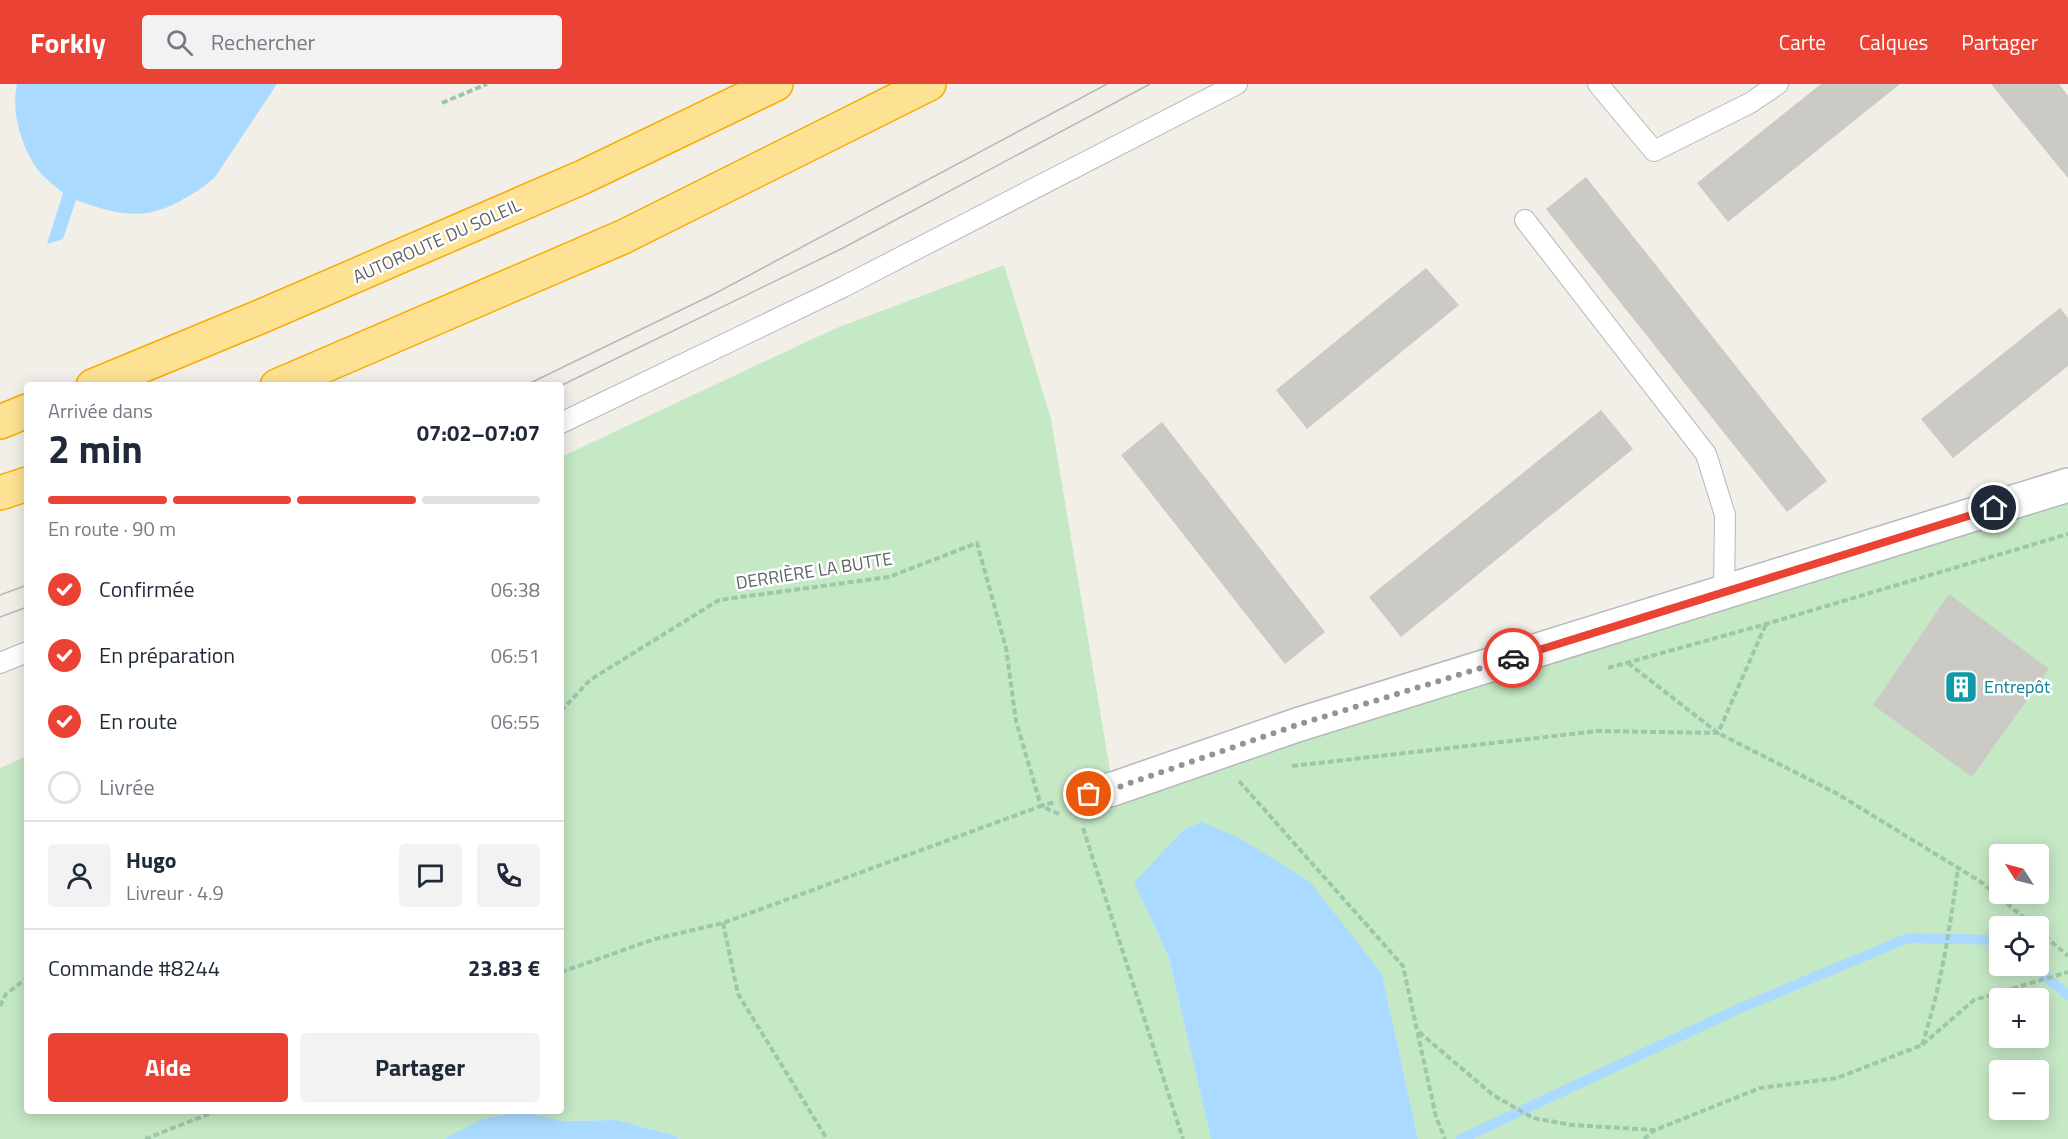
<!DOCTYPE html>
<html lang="fr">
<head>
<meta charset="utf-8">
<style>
  body { margin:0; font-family:"Titillium Web",sans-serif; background:#f2f2f3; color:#1f2937; height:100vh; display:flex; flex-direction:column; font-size:22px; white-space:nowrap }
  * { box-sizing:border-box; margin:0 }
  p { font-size:20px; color:#747a83 }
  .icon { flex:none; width:33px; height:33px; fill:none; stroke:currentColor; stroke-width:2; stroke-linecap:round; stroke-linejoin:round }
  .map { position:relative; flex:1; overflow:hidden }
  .side { position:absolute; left:24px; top:298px; width:540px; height:732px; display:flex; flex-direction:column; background:#fff; border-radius:6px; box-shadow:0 3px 15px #0003 }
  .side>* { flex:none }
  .needle { width:39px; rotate:306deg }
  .buttons { position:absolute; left:1989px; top:760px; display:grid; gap:12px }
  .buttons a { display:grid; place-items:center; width:60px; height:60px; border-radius:6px; background:#fff; box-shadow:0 3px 15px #0003; font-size:30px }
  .pin { position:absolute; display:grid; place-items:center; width:51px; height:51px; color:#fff; margin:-26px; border:3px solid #fff; border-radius:50%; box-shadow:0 2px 6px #0007 }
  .courier { position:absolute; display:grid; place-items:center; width:60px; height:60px; margin:-30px; border:4px solid #ea4335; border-radius:50%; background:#fff; color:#222; box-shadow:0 2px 8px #0007 }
  .headline em { font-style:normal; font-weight:700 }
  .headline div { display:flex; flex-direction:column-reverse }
  .headline { display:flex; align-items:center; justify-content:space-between; height:102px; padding:0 24px }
  h1 { font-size:39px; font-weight:700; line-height:45px }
  .bar { display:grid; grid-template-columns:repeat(4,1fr); gap:9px 6px; align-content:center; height:72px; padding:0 24px }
  .bar i { height:8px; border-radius:4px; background:#e0e1e3 }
  .bar .on { background:#ea4335 }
  .bar p { grid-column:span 4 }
  .line { display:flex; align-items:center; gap:15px; padding:0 24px; border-top:2px solid #e0e1e3 }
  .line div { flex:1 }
  .round { display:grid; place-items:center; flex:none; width:63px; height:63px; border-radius:6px; background:#f2f2f3 }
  ol { padding:0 24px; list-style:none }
  li { display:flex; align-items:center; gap:18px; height:66px }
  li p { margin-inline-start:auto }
  li .icon { padding:6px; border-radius:50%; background:#ea4335; color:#fff; stroke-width:4 }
  li:last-child { color:#747a83 }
  li i { width:33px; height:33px; border:3px solid #e0e1e3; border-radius:50% }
  .primary-button { display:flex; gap:12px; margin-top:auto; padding:12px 24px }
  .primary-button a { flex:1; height:69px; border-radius:6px; background:#ea4335; color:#fff; font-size:24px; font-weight:700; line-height:69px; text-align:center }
  .primary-button a+a { background:#f2f2f3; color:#1f2937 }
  header { display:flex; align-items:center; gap:36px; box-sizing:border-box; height:84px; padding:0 30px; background:#ea4335; color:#fff }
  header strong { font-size:28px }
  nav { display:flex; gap:33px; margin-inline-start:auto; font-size:21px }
  .search { width:420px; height:54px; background:#f2f2f3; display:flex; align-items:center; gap:15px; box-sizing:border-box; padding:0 21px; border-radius:6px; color:#747a83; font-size:22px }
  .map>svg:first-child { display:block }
  .green { fill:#c5e8c5; fill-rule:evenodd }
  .water { fill:#aadaff }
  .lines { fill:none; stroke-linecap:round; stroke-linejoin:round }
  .stream { stroke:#aadaff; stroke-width:10 }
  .building { fill:#cccac5 }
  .service-casing { stroke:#b5b8bc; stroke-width:22 }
  .minor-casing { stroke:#b5b8bc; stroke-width:36 }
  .motorway-casing { stroke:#f9ab00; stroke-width:36 }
  .path { stroke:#9cc7a9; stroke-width:4; stroke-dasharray:6 3; stroke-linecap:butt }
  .service { stroke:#fff; stroke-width:20 }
  .minor { stroke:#fff; stroke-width:33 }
  .motorway { stroke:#fde293; stroke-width:33 }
  .tram { stroke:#b6b7b8; stroke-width:1.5 }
  .done { stroke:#929495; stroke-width:6; stroke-dasharray:0 10.8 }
  .route { stroke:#ea4335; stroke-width:8 }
  .labels { text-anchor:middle; stroke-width:5; stroke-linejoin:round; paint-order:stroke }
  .street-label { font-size:18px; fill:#5f6368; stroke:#fff }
  .culture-label { font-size:18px; fill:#0d838f; stroke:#fff; text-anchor:start }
</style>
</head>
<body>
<header>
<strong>Forkly</strong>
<div class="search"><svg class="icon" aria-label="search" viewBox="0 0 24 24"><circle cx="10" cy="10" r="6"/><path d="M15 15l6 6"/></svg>Rechercher</div>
<nav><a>Carte</a><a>Calques</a><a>Partager</a></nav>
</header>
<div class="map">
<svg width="2068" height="1055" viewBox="0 0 2068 1055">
  <rect width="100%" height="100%" fill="#f1efe8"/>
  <g class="green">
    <path d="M1004 181 1051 335 1113 704 2068 401V1055H1418L1382 890 1134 798 1169 874 1211 1055H679L673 1051 617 1036 562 1037 525 1028H561V373L834 245ZM2000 771H2038V810H2000ZM2000 843H2038V882H2000ZM2000 915H2038V954H2000ZM2000 987H2038V1026H2000Z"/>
    <path d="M27 672V1028H516L482 1035 443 1055H0V684Z"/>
  </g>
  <g class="water">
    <path d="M17 0H277L215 93C204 103 193 110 180 117 142 138 115 130 76 116L63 155 47 160 63 109C54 101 45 95 38 86 21 62 11 29 17 0Z"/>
    <path d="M1202 738 1241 755 1310 798 1382 890 1418 1055H1211L1169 874 1134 798 1185 745Z"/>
    <path d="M516 1028H525L562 1037 617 1036 673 1051 679 1055H443L482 1035Z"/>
  </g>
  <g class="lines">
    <g class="stream">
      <path d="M2033 882 2068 911"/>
      <path d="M1461 1055 1736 926 1908 854 2000 856"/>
    </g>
  </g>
  <g class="building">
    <path d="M1821 0H1900L1728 138 1697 99Z"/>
    <path d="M1991 0H2059L2068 12V94Z"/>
    <path d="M1586 93 1827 397 1787 428 1546 125Z"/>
    <path d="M1426 184 1459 221 1307 345 1276 306Z"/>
    <path d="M2060 224 2068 234V282L1953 374 1921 335Z"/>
    <path d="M1601 326 1633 365 1401 553 1369 513Z"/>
    <path d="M1162 338 1325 548 1285 580 1121 371Z"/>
    <path d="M1949 510 2049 585 1972 693 1873 621Z"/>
  </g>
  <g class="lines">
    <defs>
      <g id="service">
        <path d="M1598 0 1654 67 1750 19 1778 0"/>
        <path d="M1525 136 1706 370 1725 431 1724 508"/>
        <path d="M561 339 843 203 1237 0"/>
        <path d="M0 579 27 568"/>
      </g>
      <path id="minor" d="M1089 710 1113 705 1297 641 2068 401"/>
      <g id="motorway">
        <path d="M93 302 262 232 583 93 776 0"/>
        <path d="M277 302 623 153 929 0"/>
        <path d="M0 338 27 327"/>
        <path d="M0 409 27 400"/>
      </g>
    </defs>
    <use href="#service" class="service-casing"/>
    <use href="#minor" class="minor-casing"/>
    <use href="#motorway" class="motorway-casing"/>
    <g class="path">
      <path d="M442 19 487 0"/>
      <path d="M1628 579 1718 649 1836 709 1981 798 2035 843"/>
      <path d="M1608 584 1766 540 2068 450"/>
      <path d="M561 627 590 596 719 516 889 493 977 459 1006 564 1016 637 1041 722 1055 718"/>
      <path d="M1292 682 1598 647 1718 649 1766 540"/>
      <path d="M1239 697 1403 882 1436 1033 1445 1055"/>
      <path d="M1083 744 1183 1055"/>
      <path d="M723 839 738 910 827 1055"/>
      <path d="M2038 846 2068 872"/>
      <path d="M561 888 655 855 723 839 1041 722 1061 731"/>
      <path d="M0 922 6 910 27 894"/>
      <path d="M1419 948 1493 1011 1533 1034 1572 1041 1654 1046"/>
      <path d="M1922 961C1941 903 1950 844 1958 784"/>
      <path d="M145 1055 214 1028"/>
      <path d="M1644 1055 1655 1046 1760 1004 1837 994 1922 961 1974 916 2068 888"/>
    </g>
    <use href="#service" class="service"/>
    <use href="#minor" class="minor"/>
    <use href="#motorway" class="motorway"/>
    <g class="tram">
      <path d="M524 302 714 210 1107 0"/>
      <path d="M560 302 843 164 1150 0"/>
      <path d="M0 511 27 501"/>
      <path d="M0 533 27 523"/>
    </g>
  </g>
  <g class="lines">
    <path class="done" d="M1089 710 1113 705 1297 641 1513 574"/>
    <path class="route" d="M1513 574 1994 424"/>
  </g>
  <defs>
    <symbol id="building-square" viewBox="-11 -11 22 22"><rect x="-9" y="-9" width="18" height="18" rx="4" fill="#0f9aa8" stroke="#fff"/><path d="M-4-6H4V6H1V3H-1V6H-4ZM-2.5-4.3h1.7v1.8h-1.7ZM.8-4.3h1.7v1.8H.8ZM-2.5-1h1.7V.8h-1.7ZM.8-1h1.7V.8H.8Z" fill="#fff"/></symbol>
  </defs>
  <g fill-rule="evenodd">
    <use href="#building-square" x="1942" y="584" width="38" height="38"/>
  </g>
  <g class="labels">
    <g class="street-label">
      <text transform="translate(437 157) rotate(-24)" y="6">AUTOROUTE DU SOLEIL</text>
      <text transform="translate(814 487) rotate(-9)" y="6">DERRIÈRE LA BUTTE</text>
    </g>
    <g class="culture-label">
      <text x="1984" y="609">Entrepôt</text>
    </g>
  </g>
</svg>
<div class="buttons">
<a><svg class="needle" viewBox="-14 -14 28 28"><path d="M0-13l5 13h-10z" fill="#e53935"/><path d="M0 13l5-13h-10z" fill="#747a83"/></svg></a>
<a><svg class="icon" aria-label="locate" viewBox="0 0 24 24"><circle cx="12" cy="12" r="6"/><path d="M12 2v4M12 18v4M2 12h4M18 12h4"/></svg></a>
<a>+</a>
<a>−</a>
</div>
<div class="pin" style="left:1089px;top:710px;background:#ea580c"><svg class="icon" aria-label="bag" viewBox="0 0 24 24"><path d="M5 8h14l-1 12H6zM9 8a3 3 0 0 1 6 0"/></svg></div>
<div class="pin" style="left:1994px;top:424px;background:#1f2937"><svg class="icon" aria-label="home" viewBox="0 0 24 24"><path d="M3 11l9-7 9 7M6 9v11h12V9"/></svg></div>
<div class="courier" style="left:1513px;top:574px"><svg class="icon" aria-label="car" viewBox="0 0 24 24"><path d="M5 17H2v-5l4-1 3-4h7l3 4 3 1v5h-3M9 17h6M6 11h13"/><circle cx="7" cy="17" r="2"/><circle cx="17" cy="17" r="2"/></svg></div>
<section class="side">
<div class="headline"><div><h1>2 min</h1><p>Arrivée dans</p></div><em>07:02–07:07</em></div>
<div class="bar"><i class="on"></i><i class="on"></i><i class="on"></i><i></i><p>En route · 90 m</p></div>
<ol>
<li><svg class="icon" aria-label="check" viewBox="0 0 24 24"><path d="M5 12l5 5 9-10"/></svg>Confirmée<p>06:38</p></li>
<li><svg class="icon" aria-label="check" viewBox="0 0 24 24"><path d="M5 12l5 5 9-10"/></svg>En préparation<p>06:51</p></li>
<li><svg class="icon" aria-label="check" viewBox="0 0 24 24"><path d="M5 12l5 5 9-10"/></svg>En route<p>06:55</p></li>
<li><i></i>Livrée</li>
</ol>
<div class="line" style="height:108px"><a class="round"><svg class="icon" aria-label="person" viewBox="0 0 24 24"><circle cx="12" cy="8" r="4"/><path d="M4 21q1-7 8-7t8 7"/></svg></a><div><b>Hugo</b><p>Livreur · 4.9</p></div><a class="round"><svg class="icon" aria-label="chat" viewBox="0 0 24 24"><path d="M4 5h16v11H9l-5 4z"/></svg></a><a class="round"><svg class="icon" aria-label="phone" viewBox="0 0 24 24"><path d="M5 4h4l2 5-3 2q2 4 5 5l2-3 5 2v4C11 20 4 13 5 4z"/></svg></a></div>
<div class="line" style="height:78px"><div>Commande #8244</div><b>23.83 €</b></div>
<div class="primary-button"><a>Aide</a><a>Partager</a></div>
</section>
</div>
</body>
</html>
